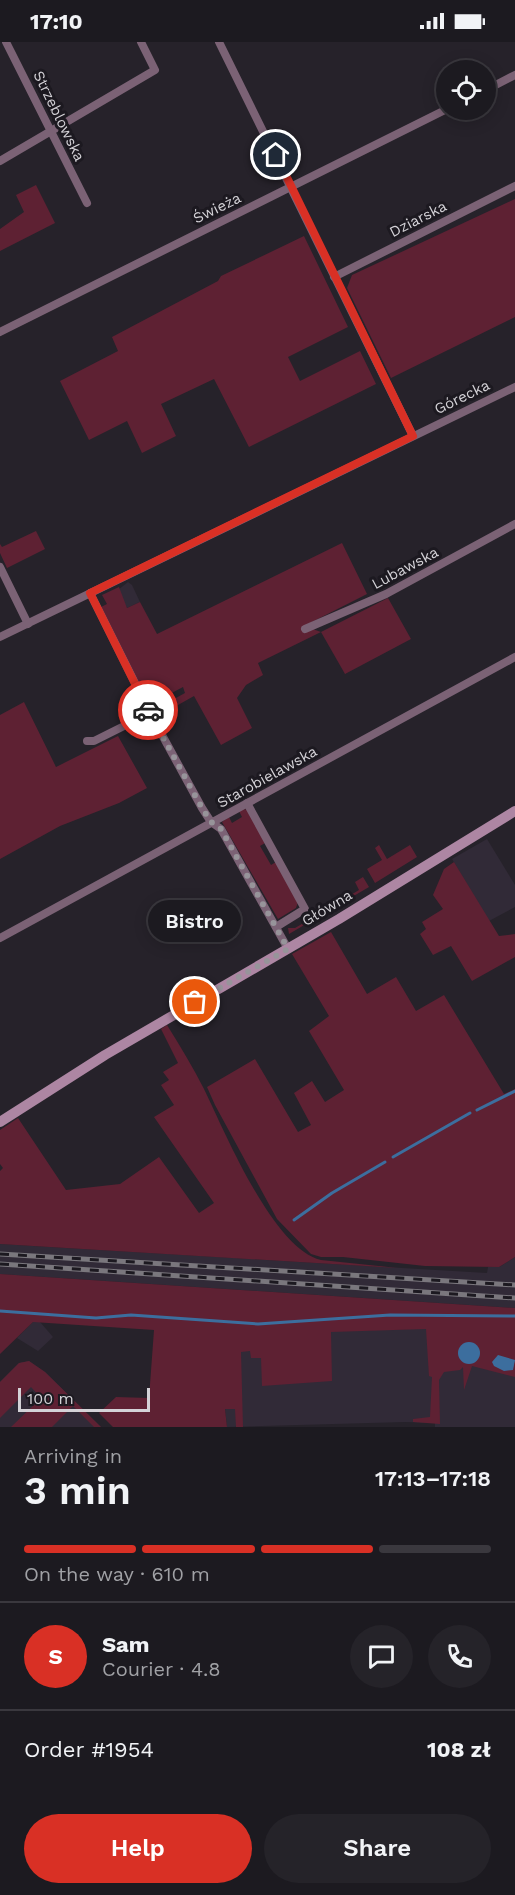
<!DOCTYPE html>
<html lang="en">
<head>
<meta charset="utf-8">
<style>
  body { margin:0; font-family:"Work Sans",sans-serif; background:#252329; color:#f1f3f6; height:100vh; display:flex; flex-direction:column; font-size:22px; white-space:nowrap }
  * { box-sizing:border-box; margin:0 }
  p { font-size:20px; color:#a0a1a5 }
  .icon { flex:none; width:33px; height:33px; fill:none; stroke:currentColor; stroke-width:2; stroke-linecap:round; stroke-linejoin:round }
  .map { position:relative; height:1385px; overflow:hidden }
  .panel { display:flex; flex-direction:column; background:#1c1a20; flex:1 }
  .panel>* { flex:none }
  .controls { position:absolute; left:436px; top:18px; display:grid; gap:12px }
  .controls a { display:grid; place-items:center; width:60px; height:60px; border-radius:50%; background:#1c1a20; box-shadow:0 3px 15px #0003,0 0 0 2px #3a383e; font-size:30px }
  .scale { position:absolute; left:18px; bottom:15px; width:132px; box-sizing:border-box; padding-left:6px; border:3px solid #d4d2d7; border-top:0; font-size:16px; line-height:21px; white-space:nowrap; color:#d4d2d7; -webkit-text-stroke:4px #1c1920; paint-order:stroke }
  .pin { position:absolute; display:grid; place-items:center; width:51px; height:51px; color:#fff; margin:-26px; border:3px solid #fff; border-radius:50%; box-shadow:0 2px 6px #0007 }
  .courier { position:absolute; display:grid; place-items:center; width:60px; height:60px; margin:-30px; border:4px solid #d93025; border-radius:50%; background:#fff; color:#222; box-shadow:0 2px 8px #0007 }
  .bubble { position:absolute; height:42px; border-radius:21px; background:#1c1a20; box-shadow:0 3px 15px #0003,0 0 0 2px #3a383e; font-size:20px; font-weight:600; line-height:42px; text-align:center }
  .summary em { font-style:normal; font-weight:600 }
  .summary div { display:flex; flex-direction:column-reverse }
  .summary { display:flex; align-items:center; justify-content:space-between; height:102px; padding:0 24px }
  h1 { font-size:39px; font-weight:600; line-height:45px }
  .bar { display:grid; grid-template-columns:repeat(4,1fr); gap:9px 6px; align-content:center; height:72px; padding:0 24px }
  .bar i { height:8px; border-radius:4px; background:#3a383e }
  .bar .on { background:#d93025 }
  .bar p { grid-column:span 4 }
  .line { display:flex; align-items:center; gap:15px; padding:0 24px; border-top:2px solid #3a383e }
  .line div { flex:1 }
  .round { display:grid; place-items:center; flex:none; width:63px; height:63px; border-radius:32px; background:#252329 }
  .primary-button { display:flex; gap:12px; margin-top:auto; padding:12px 24px }
  .primary-button a { flex:1; height:69px; border-radius:36px; background:#d93025; color:#fff; font-size:24px; font-weight:600; line-height:69px; text-align:center }
  .primary-button a+a { background:#252329; color:#f1f3f6 }
  .status { display:flex; justify-content:space-between; align-items:center; height:42px; padding:0 30px; background:#1c1a20; direction:ltr }
  .status svg { height:16px; fill:currentColor }
  .map>svg:first-child { display:block }
  .built { fill:#312a37 }
  .green { fill:#5e2133 }
  .water { fill:#3c6e9e }
  .lines { fill:none; stroke-linecap:round; stroke-linejoin:round }
  .stream { stroke:#3c6e9e; stroke-width:3 }
  .street { stroke:#7b6275; stroke-width:8 }
  .secondary { stroke:#ad86a3; stroke-width:10 }
  .rail-casing { stroke:#7a777d; stroke-width:5 }
  .rail { stroke:#1c1920; stroke-width:3; stroke-dasharray:9; stroke-linecap:butt }
  .done { stroke:#97949a; stroke-width:6; stroke-dasharray:0 10.8 }
  .route { stroke:#d93025; stroke-width:8 }
  .labels { text-anchor:middle; stroke-width:6; stroke-linejoin:round; paint-order:stroke }
  .street-label { font-size:15px; fill:#d4d2d7; stroke:#1c1920 }
</style>
</head>
<body>
<div class="status"><b>17:10</b><svg viewBox="0 0 49 12"><path d="M0 12V9h3v3zM5 12V6h3v6zM10 12V3h3v9zM15 12V0h3v12zM26 1h20v11H26zM47 4h2v5h-2z"/></svg></div>
<div class="map">
<svg width="515" height="1385" viewBox="0 0 515 1385">
  <rect width="100%" height="100%" fill="#26222a"/>
  <g class="built">
    <path d="M128 540 132 543 140 560 127 566 118 548Z"/>
    <path d="M487 797 515 843V865L489 879 452 817Z"/>
    <path d="M0 1202 487 1231 488 1225H499L515 1215V1266L0 1232Z"/>
    <path d="M33 1280H40L53 1295 38 1309 17 1296Z"/>
    <path d="M515 1284V1385H435V1381L405 1380 227 1385 225 1367 236 1366 231 1292Z"/>
    <path d="M29 1319 45 1330 101 1385H0V1340L19 1321Z"/>
  </g>
  <g class="green">
    <path d="M36 143 55 181 0 209V187L24 170 16 153Z"/>
    <path d="M515 157V275L391 336 347 246 352 233Z"/>
    <path d="M304 194 348 285 288 315 300 339 360 309 376 342 249 405 214 337 161 362 176 394 142 411 127 379 89 398 60 339 118 309 112 295 218 239 221 234Z"/>
    <path d="M36 489 45 507 7 526 0 511V502L2 505Z"/>
    <path d="M342 501 367 552 304 584 321 590 388 556 411 597 345 632 321 590 258 621 263 633 246 643 237 656 252 686 221 703 194 654 178 663 174 657 185 651 183 645 149 663 101 565 107 562 102 553 119 545 127 566 140 560 157 592Z"/>
    <path d="M24 660 56 725 118 694 147 746 119 761 60 784 0 817V673Z"/>
    <path d="M243 767 248 768 265 801 260 804 271 823 276 820 298 860 296 866 278 877 222 780 229 775 232 781 242 775 239 769Z"/>
    <path d="M379 803 387 817 410 803 417 815 375 841 367 827 382 818 375 806Z"/>
    <path d="M454 820 499 894 515 892V915L472 939 451 904 433 913 420 892 426 887 422 880 443 867 433 853 444 827Z"/>
    <path d="M363 835 369 845 289 892 288 886H295L307 879 304 873 311 869 314 875 359 848 355 840Z"/>
    <path d="M331 890 367 952 396 935 416 969 444 953 504 1052 515 1047V1215L499 1225 425 1224 343 1215H321L311 1212 277 1177 215 1063 207 1045 255 1017 298 1090 311 1083 294 1051 312 1039 325 1060 344 1048 309 989 329 974 292 912Z"/>
    <path d="M167 983C180 1004 193 1025 204 1047 225 1090 273 1207 321 1218L398 1226 0 1202V1129L3 1126 0 1122V1088L18 1076 66 1148 120 1142 159 1115 199 1171 214 1161 154 1075 174 1063 161 1043 169 1038 163 1030 178 1021 161 987Z"/>
    <path d="M0 1232 515 1266V1335L472 1324 464 1348 463 1325 460 1328 444 1330 439 1338 440 1382 413 1380V1377L430 1375 432 1335 429 1334 426 1287 331 1290 332 1339 262 1344 261 1316H251L250 1309 241 1310 243 1385H236L235 1367H225L227 1385H113L99 1371 116 1355 149 1356 154 1288 33 1280 0 1312Z"/>
    <path d="M29 1319 45 1330 101 1385H94L73 1364 52 1385H11L41 1356 31 1345 0 1376V1340L19 1321Z"/>
  </g>
  <g class="water">
    <circle cx="469" cy="1311" r="11"/>
    <path d="M498 1313 515 1318 513 1328 504 1329 494 1324 492 1320Z"/>
  </g>
  <g class="lines">
    <g class="stream">
      <path d="M477 1068 515 1049"/>
      <path d="M393 1115 470 1071"/>
      <path d="M294 1178 332 1151 385 1120"/>
      <path d="M0 1269 96 1276 131 1273 258 1282 390 1273 515 1274"/>
    </g>
    <g class="street">
      <path d="M6 0 87 161"/>
      <path d="M219 0 413 394"/>
      <path d="M486 48 515 33"/>
      <path d="M0 119 155 28 141 0"/>
      <path d="M334 235 515 144"/>
      <path d="M0 290 447 67"/>
      <path d="M0 525 28 582"/>
      <path d="M90 551 150 671 202 766 211 780 221 787 288 907"/>
      <path d="M305 587 386 552 515 482"/>
      <path d="M0 595 515 345"/>
      <path d="M87 699H94L150 671"/>
      <path d="M247 761 305 867 276 885"/>
      <path d="M0 896 515 615"/>
    </g>
    <path class="secondary" d="M0 1080 105 1013 339 877 515 769"/>
    <defs>
      <g id="rail">
        <path d="M0 1212 515 1243"/>
        <path d="M0 1222 515 1256"/>
      </g>
    </defs>
    <use href="#rail" class="rail-casing"/>
    <use href="#rail" class="rail"/>
  </g>
  <g class="lines">
    <path class="done" d="M148 668 202 766 211 780 221 787 288 907 195 960"/>
    <path class="route" d="M148 668 90 551 413 394 276 113"/>
  </g>
  <g class="labels">
    <g class="street-label">
      <text transform="translate(59 74) rotate(64)" y="5">Strzeblowska</text>
      <text transform="translate(217 166) rotate(-26)" y="5">Świeża</text>
      <text transform="translate(418 177) rotate(-27)" y="5">Dziarska</text>
      <text transform="translate(462 355) rotate(-26)" y="5">Górecka</text>
      <text transform="translate(405 526) rotate(-28)" y="5">Lubawska</text>
      <text transform="translate(267 735) rotate(-29)" y="5">Starobielawska</text>
      <text transform="translate(327 866) rotate(-31)" y="5">Główna</text>
    </g>
  </g>
</svg>
<div class="controls">
<a><svg class="icon" aria-label="locate" viewBox="0 0 24 24"><circle cx="12" cy="12" r="6"/><path d="M12 2v4M12 18v4M2 12h4M18 12h4"/></svg></a>
</div>
<div class="scale">100 m</div>
<div class="pin" style="left:195px;top:960px;background:#ea580c"><svg class="icon" aria-label="bag" viewBox="0 0 24 24"><path d="M5 8h14l-1 12H6zM9 8a3 3 0 0 1 6 0"/></svg></div>
<div class="pin" style="left:276px;top:113px;background:#1f2937"><svg class="icon" aria-label="home" viewBox="0 0 24 24"><path d="M3 11l9-7 9 7M6 9v11h12V9"/></svg></div>
<div class="courier" style="left:148px;top:668px"><svg class="icon" aria-label="car" viewBox="0 0 24 24"><path d="M5 17H2v-5l4-1 3-4h7l3 4 3 1v5h-3M9 17h6M6 11h13"/><circle cx="7" cy="17" r="2"/><circle cx="17" cy="17" r="2"/></svg></div>
<div class="bubble" style="left:148px;top:858px;width:93px">Bistro</div>
</div>
<section class="panel">
<div class="summary"><div><h1>3 min</h1><p>Arriving in</p></div><em>17:13–17:18</em></div>
<div class="bar"><i class="on"></i><i class="on"></i><i class="on"></i><i></i><p>On the way · 610 m</p></div>
<div class="line" style="height:108px"><b class="round" style="background:#d93025;color:#fff">S</b><div><b>Sam</b><p>Courier · 4.8</p></div><a class="round"><svg class="icon" aria-label="chat" viewBox="0 0 24 24"><path d="M4 5h16v11H9l-5 4z"/></svg></a><a class="round"><svg class="icon" aria-label="phone" viewBox="0 0 24 24"><path d="M5 4h4l2 5-3 2q2 4 5 5l2-3 5 2v4C11 20 4 13 5 4z"/></svg></a></div>
<div class="line" style="height:78px"><div>Order #1954</div><b>108 zł</b></div>
<div class="primary-button"><a>Help</a><a>Share</a></div>
</section>
</body>
</html>
